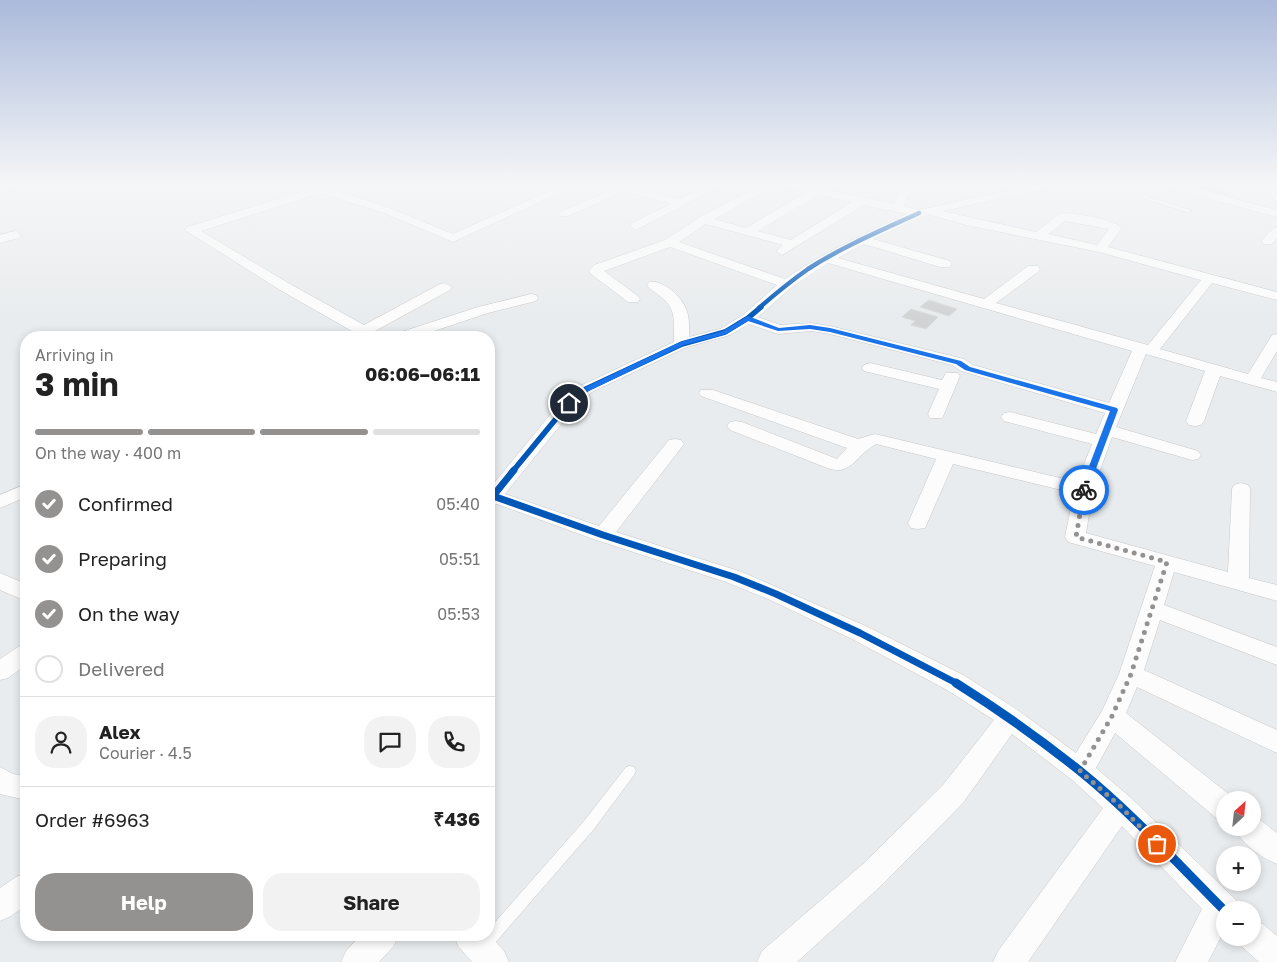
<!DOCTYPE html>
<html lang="en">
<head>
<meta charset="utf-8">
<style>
  body { margin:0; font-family:"Golos Text",sans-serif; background:#f2f2f2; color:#222; height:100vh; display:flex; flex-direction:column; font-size:19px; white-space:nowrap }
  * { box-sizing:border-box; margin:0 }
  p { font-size:16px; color:#767676 }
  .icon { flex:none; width:28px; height:28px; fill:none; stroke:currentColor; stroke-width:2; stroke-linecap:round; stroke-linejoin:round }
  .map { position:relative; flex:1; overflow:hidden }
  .side { position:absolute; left:20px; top:331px; width:475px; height:610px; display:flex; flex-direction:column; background:#fff; border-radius:20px; box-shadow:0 2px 8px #0003 }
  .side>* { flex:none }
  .needle { width:32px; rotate:27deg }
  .controls { position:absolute; left:1216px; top:791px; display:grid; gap:10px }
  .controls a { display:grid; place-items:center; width:45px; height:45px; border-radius:50%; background:#fff; box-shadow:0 2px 8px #0003; font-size:25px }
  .pin { position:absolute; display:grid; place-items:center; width:42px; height:42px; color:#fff; margin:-21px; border:2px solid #fff; border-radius:50%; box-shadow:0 1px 5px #0007 }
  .courier { position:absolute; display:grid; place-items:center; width:50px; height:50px; margin:-25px; border:4px solid #1a73e8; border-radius:50%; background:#fff; color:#222; box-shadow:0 1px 6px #0007 }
  .overview em { font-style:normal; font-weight:700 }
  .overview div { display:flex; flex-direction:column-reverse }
  .overview { display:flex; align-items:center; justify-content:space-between; height:85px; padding:0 15px }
  h1 { font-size:32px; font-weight:700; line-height:38px }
  .bar { display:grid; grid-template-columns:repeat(4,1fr); gap:8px 5px; align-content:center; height:60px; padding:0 15px }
  .bar i { height:6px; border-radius:4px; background:#e0e0e0 }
  .bar .current { background:#949191 }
  .bar p { grid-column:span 4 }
  .line { display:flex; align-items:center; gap:12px; padding:0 15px; border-top:1px solid #e0e0e0 }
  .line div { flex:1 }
  .round { display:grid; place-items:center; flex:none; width:52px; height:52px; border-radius:20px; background:#f2f2f2 }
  ol { padding:0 15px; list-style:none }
  li { display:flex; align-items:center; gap:15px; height:55px }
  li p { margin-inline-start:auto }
  li .icon { padding:5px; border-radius:50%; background:#949191; color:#fff; stroke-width:4 }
  li:last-child { color:#767676 }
  li i { width:28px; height:28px; border:2px solid #e0e0e0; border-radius:50% }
  .cta { display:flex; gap:10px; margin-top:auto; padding:10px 15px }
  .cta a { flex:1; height:58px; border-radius:20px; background:#949191; color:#fff; font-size:20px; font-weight:700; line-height:58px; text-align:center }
  .cta a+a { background:#f2f2f2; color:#222 }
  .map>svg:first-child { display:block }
  .building { fill:#d2d3d5; stroke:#d8dcdd }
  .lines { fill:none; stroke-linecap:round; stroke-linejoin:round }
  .service-casing { stroke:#c7c7c8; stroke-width:1 }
  .minor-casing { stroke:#c7c7c8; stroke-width:1 }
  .service { fill:#fcfcfc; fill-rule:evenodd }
  .minor { fill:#fcfcfc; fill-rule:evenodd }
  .cycleway-far3-casing { stroke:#fff; stroke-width:6 }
  .cycleway-far2-casing { stroke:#fff; stroke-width:8 }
  .cycleway-far1-casing { stroke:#fff; stroke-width:10 }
  .cycleway-casing { stroke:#fff; stroke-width:12 }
  .cycleway-far3 { stroke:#0057b8; stroke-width:4.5 }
  .cycleway-far2 { stroke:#0057b8; stroke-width:5.5 }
  .cycleway-far1 { stroke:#0057b8; stroke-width:7 }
  .cycleway { stroke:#0057b8; stroke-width:9 }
  .route { fill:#1a73e8 }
  .done { stroke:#949191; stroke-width:5; stroke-dasharray:0 9 }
</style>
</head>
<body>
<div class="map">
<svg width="1277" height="962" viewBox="0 0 1277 962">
  <rect width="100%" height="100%" fill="#e9ecee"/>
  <g class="building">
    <path d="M1206 186 1232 193 1223 197 1213 194 1217 192 1200 188Z"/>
    <path d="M929 300 957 309 949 316 920 307Z"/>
    <path d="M911 309 938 317 926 329 911 325 915 321 902 317Z"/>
  </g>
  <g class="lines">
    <defs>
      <g id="service">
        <path d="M1097 183H1104L1192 211 1187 212Z"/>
        <path d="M1239 183C1250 183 1268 186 1277 194V202H1274L1272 195 1268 192Z"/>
        <path d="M630 766 634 767 636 771 634 775 594 829 489 950 484 952 479 950 477 945 483 935H489V929L584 821 626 767Z"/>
      </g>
      <g id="minor">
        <path d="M12 183H29L28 185 0 192V186Z"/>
        <path d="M305 183H313L392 209 453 234 567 183H581L453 242 384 213 321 193 201 231 290 284 364 325 440 284 445 283 452 287 450 290 375 331 383 338H364L280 290 185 230 187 227 310 189 304 185Z"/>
        <path d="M603 183H619L680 199 713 183H726L636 230 630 226 632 223 671 204 626 191 568 216H560L558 214 560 212 615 188 604 185Z"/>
        <path d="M764 183H794L893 204 905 183H915L903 206 919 210 1043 183H1062L1057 186 943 211 1036 232 1058 215 1062 213C1075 213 1113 219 1122 228L1108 247 1277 292V300L1212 283 1160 349 1248 374 1272 335 1277 334V351L1261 378 1277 382V392L1220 376 1204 421 1201 425 1195 426 1189 425 1186 421 1205 371 1146 354 1116 427 1198 451 1201 455 1198 459 1192 460 1112 437 1093 490 1086 533 1228 572 1232 489 1234 485 1241 483 1248 485 1250 489 1249 578 1277 585V601L1174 572 1164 605 1277 647V665L1160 620 1144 670 1277 730V753L1137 687 1126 713 1235 799 1225 800V820L1215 817 1115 733 1096 768 1130 797 1236 900 1240 910H1225V929L1208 962H1175L1202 909 1122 826 1028 962H993L998 951 1103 808 1071 779 1012 734 963 803 883 884 797 962H757L762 951 863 864 943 785 994 720 947 690 852 639 768 599 726 582 596 540 497 504 489 507V489L563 399 580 386 674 342C674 310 676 307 649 288L647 285 649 282C663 279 682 297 686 309 690 318 689 328 689 337L720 329 743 315 777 285 670 247 604 271 638 296 640 299 638 302H628L591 274 589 271 594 265 665 240 700 217ZM776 185 806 192 746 228 714 219ZM818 195 852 202 791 240 758 231ZM864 205 907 214C865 233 823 253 785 279L679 242 706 224 783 245 776 251 782 255ZM928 214 966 225 1099 252 1201 280 1148 345 996 303 1038 272 1040 269 1038 266H1028L984 299 838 258 864 244 940 267H950L951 264 950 261 873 239ZM1065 221 1109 229 1097 245 1048 234ZM828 263 1132 351 1109 403 973 365 964 359 830 326 811 323 780 325 758 317 792 287ZM749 324 778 334 811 331 830 334 952 365 961 371 1105 413 1096 434 1010 412 1004 413 1001 417 1004 421 1092 444 1077 482 875 434 858 439 713 390H701L699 393 701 396 847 448 837 459 742 422 736 421 730 422 727 426 730 430 830 469C852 475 857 454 876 444L936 459 908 523 911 528 918 529 925 528 953 464 1074 493 1065 537 1068 542 1155 566 1119 674 1102 711 1076 753 1019 711 965 676 868 627 742 572 616 532 681 448 684 444 681 440 675 439 669 440 599 526 505 494 575 407 592 392 687 347 730 335Z"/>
        <path d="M1159 183H1175L1277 210V217L1160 185Z"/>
        <path d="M1277 227V238L1272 244H1264L1262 241C1266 236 1271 229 1277 227Z"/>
        <path d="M15 231 21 235 19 238 0 243V235Z"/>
        <path d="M531 294 536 295 538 298 536 301 488 313 413 338H390L392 335 478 307Z"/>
        <path d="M870 363 942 380 946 373H958L960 376 944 414 942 418H930L928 414 939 389 864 371 862 368 864 365Z"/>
        <path d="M26 484V497L0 508V495Z"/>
        <path d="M0 573 26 584V601L0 590Z"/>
        <path d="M26 644V665L8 678 0 680V659L18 647Z"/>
        <path d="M0 767 13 774 26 776V800L0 794Z"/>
        <path d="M1252 816 1259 819 1277 833V864C1262 858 1240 843 1235 828H1252Z"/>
        <path d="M26 873V905L11 916 0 921V888L16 877Z"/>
        <path d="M1252 920 1263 924 1277 936V962H1259L1241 946 1238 938H1252Z"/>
        <path d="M489 934 504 951 509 962H472L458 946 454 935Z"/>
        <path d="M361 935H398L394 946 379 962H341L346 951Z"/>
      </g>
    </defs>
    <use href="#service" class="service-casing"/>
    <use href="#minor" class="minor-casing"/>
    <use href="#service" class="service"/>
    <use href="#minor" class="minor"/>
    <defs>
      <path id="cycleway-far3" d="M759 308C775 294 791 281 808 269 842 247 882 230 919 213"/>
      <path id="cycleway-far2" d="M513 471 569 403 586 389 682 344 725 332 748 318 761 307"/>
      <g id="cycleway-far1">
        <path d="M493 496 603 535 734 577 776 594 860 633 958 684"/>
        <path d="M489 501 514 470"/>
      </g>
      <path id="cycleway" d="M956 683C999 710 1040 739 1080 771 1132 813 1178 864 1225 911"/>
    </defs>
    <use href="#cycleway-far3" class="cycleway-far3-casing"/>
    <use href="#cycleway-far2" class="cycleway-far2-casing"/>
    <use href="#cycleway-far1" class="cycleway-far1-casing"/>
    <use href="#cycleway" class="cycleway-casing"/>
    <use href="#cycleway-far3" class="cycleway-far3"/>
    <use href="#cycleway-far2" class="cycleway-far2"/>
    <use href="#cycleway-far1" class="cycleway-far1"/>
    <use href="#cycleway" class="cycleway"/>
  </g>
  <linearGradient id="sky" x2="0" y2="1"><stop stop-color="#abbadb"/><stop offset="0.58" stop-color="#f5f6f7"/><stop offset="1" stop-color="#f5f6f7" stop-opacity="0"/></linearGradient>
  <rect width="1277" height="317" fill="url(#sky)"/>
  <path class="route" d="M748 316 779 328 810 325 830 328 961 361 970 367 1117 408 1118 410 1088 490 1084 492 1080 490 1110 411 965 370 956 364 830 332 810 329 778 331 748 321 727 334 684 345 589 391 571 404 565 403 584 388 680 342 723 331Z"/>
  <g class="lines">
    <path class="done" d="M1084 490 1076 537 1167 562 1131 674 1112 716 1080 771 1120 806 1157 844"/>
  </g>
</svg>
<div class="controls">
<a><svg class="needle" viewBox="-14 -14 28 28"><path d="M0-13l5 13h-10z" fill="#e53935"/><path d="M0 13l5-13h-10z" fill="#767676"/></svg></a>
<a>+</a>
<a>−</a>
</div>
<div class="pin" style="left:1157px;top:844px;background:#ea580c"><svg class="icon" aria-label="bag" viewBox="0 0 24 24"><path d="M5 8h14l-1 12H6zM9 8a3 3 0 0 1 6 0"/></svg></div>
<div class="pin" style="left:569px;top:403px;background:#1f2937"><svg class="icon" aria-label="home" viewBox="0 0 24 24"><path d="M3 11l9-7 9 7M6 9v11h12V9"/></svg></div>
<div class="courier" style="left:1084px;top:490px"><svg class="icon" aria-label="bike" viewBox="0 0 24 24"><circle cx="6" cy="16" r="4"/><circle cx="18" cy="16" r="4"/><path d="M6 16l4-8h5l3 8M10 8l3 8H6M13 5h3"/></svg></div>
<section class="side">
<div class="overview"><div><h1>3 min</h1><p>Arriving in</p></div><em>06:06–06:11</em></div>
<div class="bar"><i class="current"></i><i class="current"></i><i class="current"></i><i></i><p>On the way · 400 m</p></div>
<ol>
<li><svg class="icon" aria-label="check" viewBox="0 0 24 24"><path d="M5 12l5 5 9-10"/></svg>Confirmed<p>05:40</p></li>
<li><svg class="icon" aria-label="check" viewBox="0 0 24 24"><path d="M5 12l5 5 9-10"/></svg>Preparing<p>05:51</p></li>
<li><svg class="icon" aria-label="check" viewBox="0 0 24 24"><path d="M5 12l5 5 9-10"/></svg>On the way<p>05:53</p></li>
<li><i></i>Delivered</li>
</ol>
<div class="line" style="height:90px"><a class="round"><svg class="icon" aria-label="person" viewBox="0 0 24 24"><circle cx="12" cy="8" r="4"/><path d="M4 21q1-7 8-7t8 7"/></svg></a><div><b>Alex</b><p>Courier · 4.5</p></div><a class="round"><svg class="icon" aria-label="chat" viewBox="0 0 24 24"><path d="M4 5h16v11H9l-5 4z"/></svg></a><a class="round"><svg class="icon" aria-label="phone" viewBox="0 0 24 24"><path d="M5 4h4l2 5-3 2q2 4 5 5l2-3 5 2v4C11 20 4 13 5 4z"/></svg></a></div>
<div class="line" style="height:65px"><div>Order #6963</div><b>₹436</b></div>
<div class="cta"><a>Help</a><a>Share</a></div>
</section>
</div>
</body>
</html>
